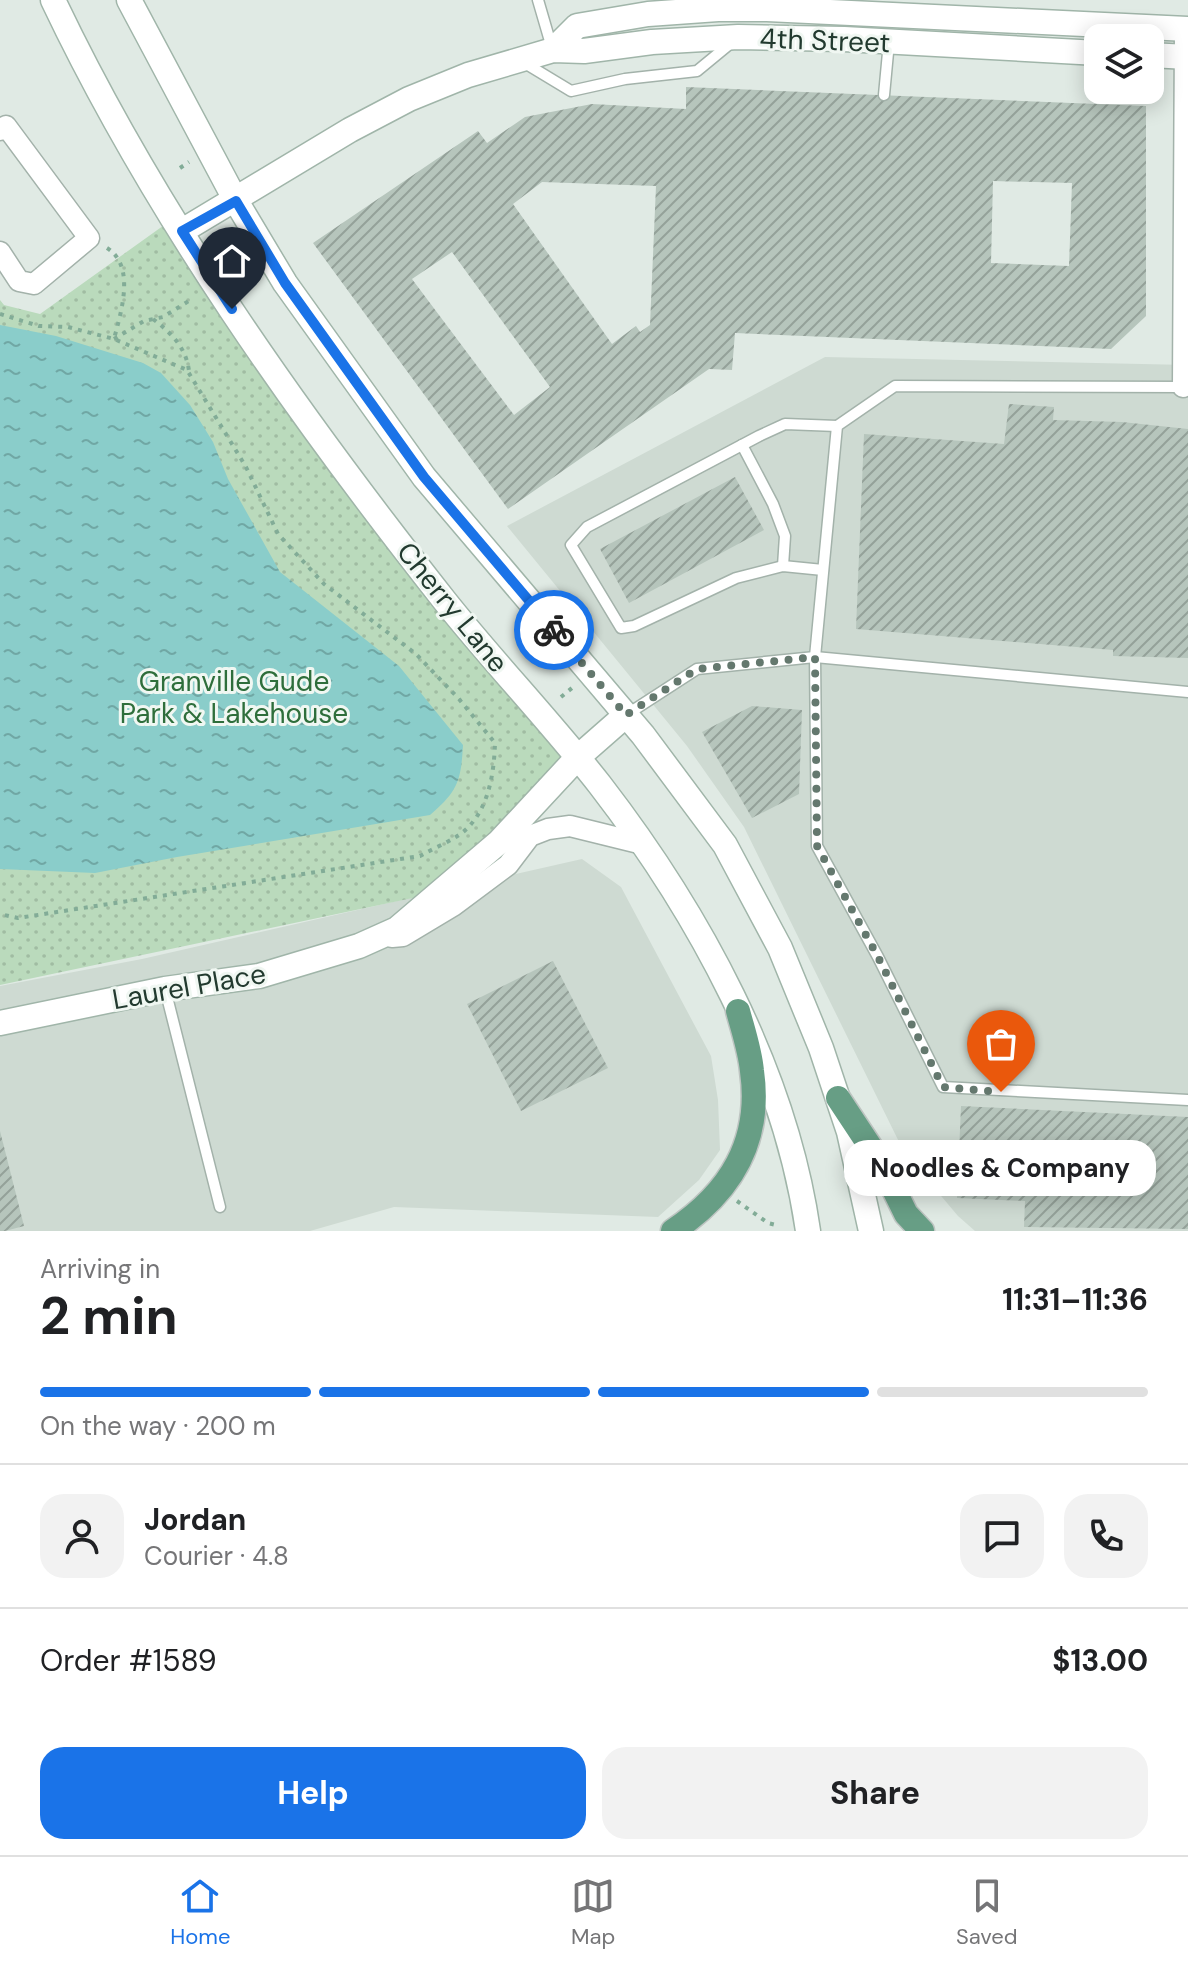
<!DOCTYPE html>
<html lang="en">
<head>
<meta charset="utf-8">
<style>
  body { margin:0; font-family:"DM Sans",sans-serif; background:#f2f2f2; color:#202124; height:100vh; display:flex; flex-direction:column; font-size:30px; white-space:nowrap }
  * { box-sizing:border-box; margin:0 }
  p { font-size:26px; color:#757577 }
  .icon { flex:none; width:44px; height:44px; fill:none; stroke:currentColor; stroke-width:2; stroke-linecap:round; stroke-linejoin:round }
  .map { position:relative; height:1231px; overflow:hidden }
  .drawer { display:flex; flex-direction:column; background:#fff; flex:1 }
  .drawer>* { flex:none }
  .buttons { position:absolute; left:1084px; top:24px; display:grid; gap:16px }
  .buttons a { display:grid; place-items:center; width:80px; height:80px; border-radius:16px; background:#fff; box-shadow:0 4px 20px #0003; font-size:40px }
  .pin { position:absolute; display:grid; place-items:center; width:68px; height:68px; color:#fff; margin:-82px -34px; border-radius:50% 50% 50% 0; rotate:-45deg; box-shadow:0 0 8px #0007 }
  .pin .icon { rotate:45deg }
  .courier { position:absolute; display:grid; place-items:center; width:80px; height:80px; margin:-40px; border:6px solid #1a73e8; border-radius:50%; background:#fff; color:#222; box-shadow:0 2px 10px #0007 }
  .bubble { position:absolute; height:56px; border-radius:24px; background:#fff; box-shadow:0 4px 20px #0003; font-size:26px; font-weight:700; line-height:56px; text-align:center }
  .overview em { font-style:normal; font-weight:700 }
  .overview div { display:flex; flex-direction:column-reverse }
  .overview { display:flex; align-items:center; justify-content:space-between; height:136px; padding:0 40px }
  h1 { font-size:52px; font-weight:700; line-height:60px }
  .bar { display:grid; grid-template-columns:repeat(4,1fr); gap:12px 8px; align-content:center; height:96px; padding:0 40px }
  .bar i { height:10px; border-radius:6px; background:#e0e0e0 }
  .bar .on { background:#1a73e8 }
  .bar p { grid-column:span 4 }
  .line { display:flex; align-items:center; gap:20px; padding:0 40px; border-top:2px solid #e0e0e0 }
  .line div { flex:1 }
  .round { display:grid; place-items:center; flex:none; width:84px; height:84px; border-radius:24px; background:#f2f2f2 }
  .primary-button { display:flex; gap:16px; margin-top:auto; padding:16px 40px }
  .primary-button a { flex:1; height:92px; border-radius:24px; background:#1a73e8; color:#fff; font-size:32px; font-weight:700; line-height:92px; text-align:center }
  .primary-button a+a { background:#f2f2f2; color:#202124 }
  .tabs { display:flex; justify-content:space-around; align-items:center; height:112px; border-top:2px solid #e0e0e0; background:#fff; font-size:22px; color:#757577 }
  .tabs a { display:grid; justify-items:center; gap:4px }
  .tabs .on { color:#1a73e8 }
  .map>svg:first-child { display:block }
  .built { fill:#cedad2 }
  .park { fill:url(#park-dots) }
  .water { fill:url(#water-ripples) }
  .building { fill:url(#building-hatch); fill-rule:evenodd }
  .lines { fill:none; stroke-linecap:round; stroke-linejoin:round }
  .lane-casing { stroke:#a3b2aa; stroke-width:13 }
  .street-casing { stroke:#a3b2aa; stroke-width:23 }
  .secondary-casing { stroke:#a0b5a9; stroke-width:27 }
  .primary-casing { stroke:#bdc4c1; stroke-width:27 }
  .path { stroke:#82ac97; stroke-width:4; stroke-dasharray:4 6; stroke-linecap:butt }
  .lane { stroke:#fff; stroke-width:10 }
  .street { stroke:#fff; stroke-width:20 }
  .secondary { stroke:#fff; stroke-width:24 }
  .primary { stroke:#679e85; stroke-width:24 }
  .done { stroke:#64786e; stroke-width:8; stroke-dasharray:0 14.4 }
  .route { stroke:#1a73e8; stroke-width:10 }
  .labels { text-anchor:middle; stroke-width:6; stroke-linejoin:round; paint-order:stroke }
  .street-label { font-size:28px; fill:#223a2f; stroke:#f0f7f2 }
  .park-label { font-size:28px; fill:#2e6e3b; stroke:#f0f7f2 }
</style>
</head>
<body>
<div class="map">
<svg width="1188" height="1231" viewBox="0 0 1188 1231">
  <defs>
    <pattern id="park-dots" width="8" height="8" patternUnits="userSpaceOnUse" patternTransform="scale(2)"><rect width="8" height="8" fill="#badabc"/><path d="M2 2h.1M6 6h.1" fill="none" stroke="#a0bca2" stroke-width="1.8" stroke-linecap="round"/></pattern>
    <pattern id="water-ripples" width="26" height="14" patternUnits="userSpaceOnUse" patternTransform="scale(2)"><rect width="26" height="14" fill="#8acdca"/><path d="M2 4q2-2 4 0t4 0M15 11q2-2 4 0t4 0" fill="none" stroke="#70a7a4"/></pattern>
    <pattern id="building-hatch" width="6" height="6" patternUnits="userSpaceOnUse" patternTransform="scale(2)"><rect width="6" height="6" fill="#b6c5bc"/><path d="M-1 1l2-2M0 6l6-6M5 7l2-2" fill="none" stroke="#94a199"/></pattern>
  </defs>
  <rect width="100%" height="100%" fill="#e0eae4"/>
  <g class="built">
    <path d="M825 357 1188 365V1231H975L958 1216 904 1152 744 827 687 746 507 526Z"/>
    <path d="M582 859 621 887 711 1056 718 1100 720 1150 699 1180 658 1217 394 1207 310 1231H0V986L142 959Z"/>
  </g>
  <path class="park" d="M174 218 216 285 577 758 441 892 0 985V300L4 305 40 314Z"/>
  <path class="water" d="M0 325 56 336 143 363 161 373 190 405 213 442 228 479 280 572 399 666 463 745C461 781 458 791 430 815L177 857 95 873 0 869Z"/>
  <g class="building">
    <path d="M686 87 1146 106V316L1111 349 735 333 732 370 709 369 508 509 313 243 478 131 487 143 525 117 592 104 686 109ZM993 181 1072 183 1069 266 991 263ZM542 182 656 186 650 325 640 332 636 326 612 344 513 204ZM452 252 550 387 514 415 412 279Z"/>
    <path d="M1009 404 1054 407 1053 420 1122 422 1188 429V658L1113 656V650L856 629 864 434 1004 444Z"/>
    <path d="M735 477 764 530 629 603 600 549Z"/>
    <path d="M752 706 802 710 799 794 752 818 702 732Z"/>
    <path d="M553 961 608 1068 521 1111 467 1004Z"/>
    <path d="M961 1106 1188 1117V1229L1024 1227 1025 1201 957 1198Z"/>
    <path d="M0 1131 24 1226 5 1231H0Z"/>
  </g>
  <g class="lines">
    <defs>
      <g id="lane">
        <path d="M538 0 552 48"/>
        <path d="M523 62 571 91 625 79 697 71 731 43"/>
        <path d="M884 95 889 42"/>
        <path d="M1184 387 895 386 837 426 815 657 817 846 878 957 943 1087 1188 1100"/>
        <path d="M742 445 773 504 785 536 783 566"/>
        <path d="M823 570 783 566 736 578 634 626 621 628 571 545 587 527 759 436 785 424 837 426"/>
        <path d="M626 715 697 669 815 657 1188 692"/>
        <path d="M165 989 220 1207"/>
      </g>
      <g id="street">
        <path d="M0 130 6 126 89 238 34 284 19 281 0 252"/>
        <path d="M1183 387 1185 29"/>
        <path d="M392 937 403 936 453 906 508 865 530 836 548 829 570 826 643 844"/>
      </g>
      <g id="secondary">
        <path d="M53 0C154 213 298 415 444 600 494 663 550 721 600 785 698 912 785 1070 808 1231"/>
        <path d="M129 0 236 201 285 283 424 477 643 735 725 845 780 948 821 1048 849 1132 871 1231"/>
        <path d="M553 50 577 26 648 14 718 9H767L1188 29"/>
        <path d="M1150 55 1188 57"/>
        <path d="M182 231 350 130 409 99 468 75 553 50 584 51 652 42 738 37 844 39 1098 53"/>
        <path d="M0 1023 165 989 259 976 359 946 397 929 499 842 577 758 626 715"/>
      </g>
      <g id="primary">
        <path d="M838 1098 881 1163 906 1214 922 1231"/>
        <path d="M673 1231C730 1193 762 1142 752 1071 750 1050 743 1030 738 1011"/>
      </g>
    </defs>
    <use href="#lane" class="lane-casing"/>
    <use href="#street" class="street-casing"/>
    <use href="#secondary" class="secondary-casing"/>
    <use href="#primary" class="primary-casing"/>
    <g class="path">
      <path d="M180 168 189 162"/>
      <path d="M107 248C136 266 121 312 114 339"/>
      <path d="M0 314 39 326 68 327 114 339 187 370 246 467 278 534 324 584 416 654 459 699 495 743C494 775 488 815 459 835 447 843 432 849 420 856L18 918 0 914"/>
      <path d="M153 319C171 333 186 347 189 371"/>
      <path d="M114 339 144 321 163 317 192 299"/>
      <path d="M561 697 572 688"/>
      <path d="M737 1201 768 1223 776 1225"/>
    </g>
    <use href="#lane" class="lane"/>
    <use href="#street" class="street"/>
    <use href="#secondary" class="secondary"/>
    <use href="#primary" class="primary"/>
  </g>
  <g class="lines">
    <path class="done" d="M554 630 626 715 697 669 815 657 817 846 878 957 943 1087 1001 1092"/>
    <path class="route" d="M232 309 182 231 236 201 285 283 424 477 554 630"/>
  </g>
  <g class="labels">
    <g class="street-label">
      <text transform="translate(825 40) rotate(2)" y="10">4th Street</text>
      <text transform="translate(453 607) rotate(51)" y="10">Cherry Lane</text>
      <text transform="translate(189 986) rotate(-10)" y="10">Laurel Place</text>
    </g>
    <g class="park-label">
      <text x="234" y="691">Granville Gude<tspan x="234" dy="32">Park &amp; Lakehouse</tspan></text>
    </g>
  </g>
</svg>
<div class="buttons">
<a><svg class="icon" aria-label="layers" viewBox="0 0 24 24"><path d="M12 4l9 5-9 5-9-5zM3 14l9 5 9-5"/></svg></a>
</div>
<div class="pin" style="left:1001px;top:1092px;background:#ea580c"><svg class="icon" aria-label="bag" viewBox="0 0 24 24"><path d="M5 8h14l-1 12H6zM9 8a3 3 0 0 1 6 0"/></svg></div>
<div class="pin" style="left:232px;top:309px;background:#1f2937"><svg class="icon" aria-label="home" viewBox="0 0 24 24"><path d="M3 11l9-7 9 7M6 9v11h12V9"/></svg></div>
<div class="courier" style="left:554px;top:630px"><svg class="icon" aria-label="bike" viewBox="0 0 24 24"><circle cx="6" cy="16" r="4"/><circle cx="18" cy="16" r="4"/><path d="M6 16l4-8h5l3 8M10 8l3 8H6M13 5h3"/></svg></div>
<div class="bubble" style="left:844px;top:1140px;width:312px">Noodles &amp; Company</div>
</div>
<section class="drawer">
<div class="overview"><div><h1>2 min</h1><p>Arriving in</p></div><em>11:31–11:36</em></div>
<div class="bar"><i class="on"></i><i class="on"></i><i class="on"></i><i></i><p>On the way · 200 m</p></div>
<div class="line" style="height:144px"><a class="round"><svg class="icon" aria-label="person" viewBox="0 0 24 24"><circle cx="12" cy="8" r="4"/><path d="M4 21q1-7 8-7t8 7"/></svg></a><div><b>Jordan</b><p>Courier · 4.8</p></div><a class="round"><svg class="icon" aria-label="chat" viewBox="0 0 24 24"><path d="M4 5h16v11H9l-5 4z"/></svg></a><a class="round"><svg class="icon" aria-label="phone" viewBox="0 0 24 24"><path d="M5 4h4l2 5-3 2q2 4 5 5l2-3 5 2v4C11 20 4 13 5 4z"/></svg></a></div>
<div class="line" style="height:104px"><div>Order #1589</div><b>$13.00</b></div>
<div class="primary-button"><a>Help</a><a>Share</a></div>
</section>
<nav class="tabs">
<a class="on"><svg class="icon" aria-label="home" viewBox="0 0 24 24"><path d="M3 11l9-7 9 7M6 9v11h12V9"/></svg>Home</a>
<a><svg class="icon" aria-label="map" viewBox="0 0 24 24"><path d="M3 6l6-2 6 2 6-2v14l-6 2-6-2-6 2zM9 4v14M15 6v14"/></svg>Map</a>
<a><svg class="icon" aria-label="saved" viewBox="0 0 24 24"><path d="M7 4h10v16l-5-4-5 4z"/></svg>Saved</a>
</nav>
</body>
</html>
